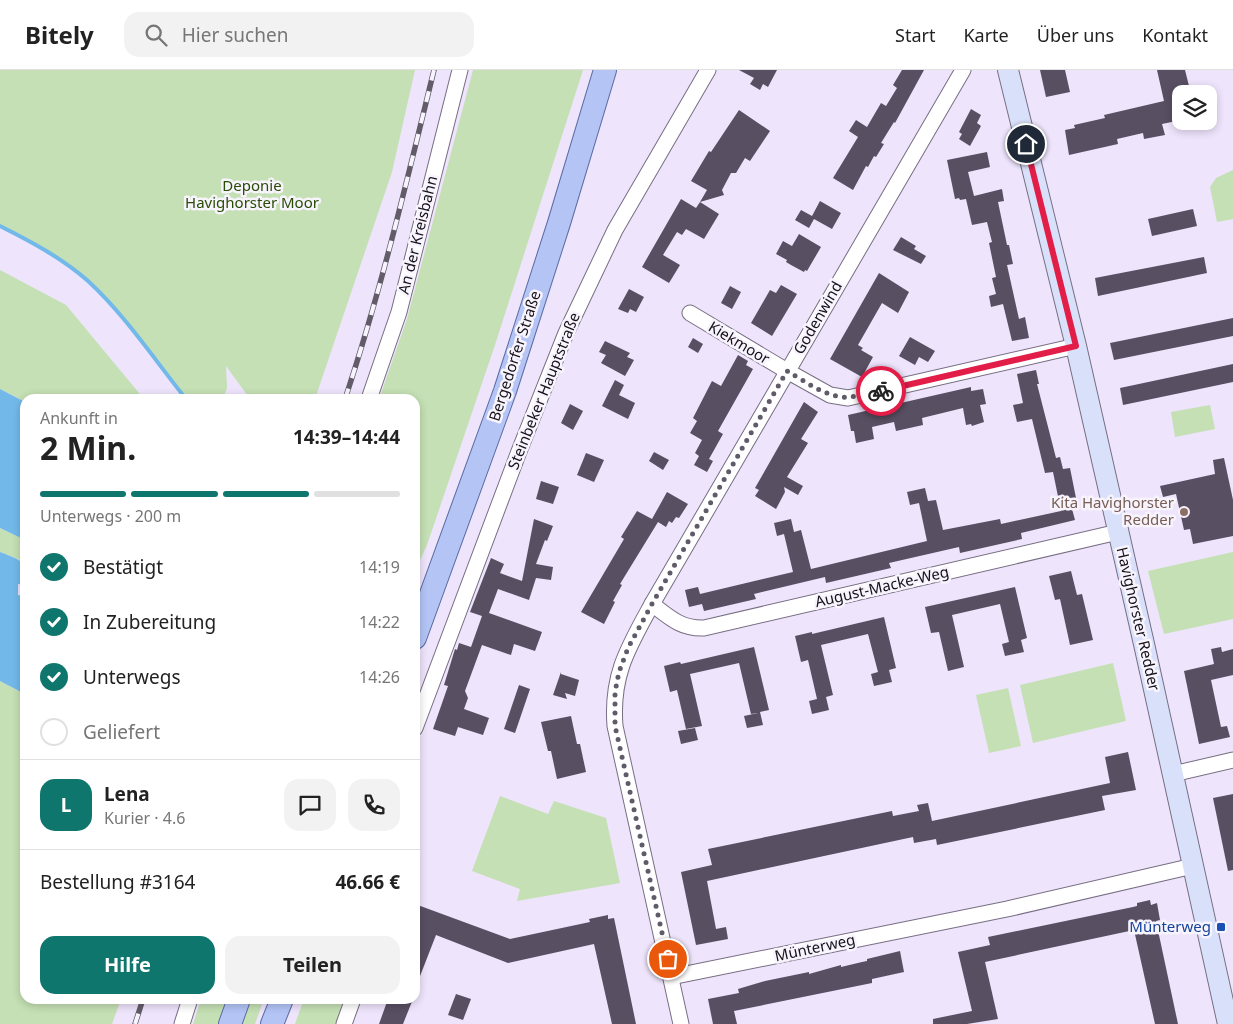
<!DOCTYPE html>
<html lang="de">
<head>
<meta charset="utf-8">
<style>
  body { margin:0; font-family:"Noto Sans",sans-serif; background:#f2f2f2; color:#222; height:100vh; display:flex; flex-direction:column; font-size:19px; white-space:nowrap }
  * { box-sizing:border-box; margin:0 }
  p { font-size:16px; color:#767676 }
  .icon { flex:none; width:28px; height:28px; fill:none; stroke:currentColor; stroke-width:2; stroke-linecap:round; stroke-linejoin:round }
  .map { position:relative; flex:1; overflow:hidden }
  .side { position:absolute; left:20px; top:324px; width:400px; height:610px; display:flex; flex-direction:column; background:#fff; border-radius:15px; box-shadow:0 2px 8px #0003 }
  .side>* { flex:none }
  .tools { position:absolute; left:1172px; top:15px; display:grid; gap:10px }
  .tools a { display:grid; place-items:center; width:45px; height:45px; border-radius:10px; background:#fff; box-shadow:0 2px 8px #0003; font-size:25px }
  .pin { position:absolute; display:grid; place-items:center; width:42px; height:42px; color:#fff; margin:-21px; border:2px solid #fff; border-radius:50%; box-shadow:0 1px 5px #0007 }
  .courier { position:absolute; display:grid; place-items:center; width:50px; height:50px; margin:-25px; border:4px solid #e11d48; border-radius:50%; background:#fff; color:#222; box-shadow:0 1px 6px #0007 }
  .head em { font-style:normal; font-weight:700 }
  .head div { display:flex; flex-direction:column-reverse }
  .head { display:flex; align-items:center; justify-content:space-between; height:85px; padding:0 20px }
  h1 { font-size:32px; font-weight:700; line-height:38px }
  .bar { display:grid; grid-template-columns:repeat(4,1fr); gap:8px 5px; align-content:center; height:60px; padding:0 20px }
  .bar i { height:6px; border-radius:4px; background:#e0e0e0 }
  .bar .selected { background:#0f766e }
  .bar p { grid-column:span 4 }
  .line { display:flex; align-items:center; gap:12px; padding:0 20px; border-top:1px solid #e0e0e0 }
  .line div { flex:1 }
  .round { display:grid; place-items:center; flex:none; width:52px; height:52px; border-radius:15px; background:#f2f2f2 }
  ol { padding:0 20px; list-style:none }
  li { display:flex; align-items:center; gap:15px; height:55px }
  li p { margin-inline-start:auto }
  li .icon { padding:5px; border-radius:50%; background:#0f766e; color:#fff; stroke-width:4 }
  li:last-child { color:#767676 }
  li i { width:28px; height:28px; border:2px solid #e0e0e0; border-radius:50% }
  .action { display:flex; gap:10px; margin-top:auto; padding:10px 20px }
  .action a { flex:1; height:58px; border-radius:15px; background:#0f766e; color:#fff; font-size:20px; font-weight:700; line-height:58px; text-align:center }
  .action a+a { background:#f2f2f2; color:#222 }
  header { display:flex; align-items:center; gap:30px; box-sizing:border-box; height:70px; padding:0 25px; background:#fff; border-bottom:1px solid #e0e0e0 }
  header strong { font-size:24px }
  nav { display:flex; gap:28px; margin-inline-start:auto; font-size:18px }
  .search { width:350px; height:45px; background:#f2f2f2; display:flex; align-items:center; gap:12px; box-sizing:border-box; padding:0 18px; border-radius:15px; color:#767676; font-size:19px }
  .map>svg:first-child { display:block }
  .green { fill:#c5e0b4 }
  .water { fill:#72b9ea }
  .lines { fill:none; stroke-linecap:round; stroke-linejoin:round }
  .stream { stroke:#72b9ea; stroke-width:4 }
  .building { fill:#584f62 }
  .street-casing { stroke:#786e83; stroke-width:17 }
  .secondary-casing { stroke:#786e83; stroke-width:22 }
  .primary-casing { stroke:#5a6ba3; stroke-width:24 }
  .street { stroke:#fff; stroke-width:15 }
  .secondary { stroke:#d9e1fa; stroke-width:20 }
  .primary { stroke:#b3c4f5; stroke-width:22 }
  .rail-casing { stroke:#625c69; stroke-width:5.5 }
  .rail { stroke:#f8f4fe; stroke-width:4; stroke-dasharray:11; stroke-linecap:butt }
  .done { stroke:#605b68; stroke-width:5; stroke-dasharray:0 9 }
  .route { stroke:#e11d48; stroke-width:6 }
  .education-dot { fill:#8d6e63; stroke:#f8f4fe; stroke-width:2 }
  .transit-dot { fill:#1a4fb4; stroke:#f8f4fe; stroke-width:2 }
  .labels { text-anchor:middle; stroke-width:5; stroke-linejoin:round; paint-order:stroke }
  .park-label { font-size:15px; fill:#284c03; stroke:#f8f4fe }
  .street-label { font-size:15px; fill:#141118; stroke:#f8f4fe }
  .education-label { font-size:15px; fill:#785e54; stroke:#f8f4fe; text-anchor:end }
  .transit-label { font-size:15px; fill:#164399; stroke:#f8f4fe; text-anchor:end }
</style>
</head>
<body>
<header>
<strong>Bitely</strong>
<div class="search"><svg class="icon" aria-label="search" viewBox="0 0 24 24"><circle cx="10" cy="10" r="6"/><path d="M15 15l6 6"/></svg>Hier suchen</div>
<nav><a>Start</a><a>Karte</a><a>Über uns</a><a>Kontakt</a></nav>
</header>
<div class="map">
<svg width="1233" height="954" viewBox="0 0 1233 954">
  <rect width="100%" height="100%" fill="#eee4fc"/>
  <g class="green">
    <path d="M0 0H415L392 102 315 329H250L226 296 227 318 223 329H186C154 289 125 245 88 211 62 188 30 171 0 156Z"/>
    <path d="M473 0H583L495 275 427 475 415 501V329H379L407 249Z"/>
    <path d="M1233 100V149L1217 152 1210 117 1216 108Z"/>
    <path d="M0 200 66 235 144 329H25V332L0 319Z"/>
    <path d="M1210 335 1215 359 1175 367 1171 342Z"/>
    <path d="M0 458 25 470V498L18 489 0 482Z"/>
    <path d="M1233 482V549L1164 564 1148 501Z"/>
    <path d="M1113 593 1126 651 1033 673 1020 615Z"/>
    <path d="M0 611 21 622H25V929H121L112 954H0Z"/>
    <path d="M1008 618 1021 676 989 683 976 625Z"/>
    <path d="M500 726 548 744 554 731 606 748 620 813 517 831 520 819 472 801Z"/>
    <path d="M201 929H229L220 954H193Z"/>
    <path d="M247 929H264L255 954H238Z"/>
    <path d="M304 929H345L336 954H295Z"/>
  </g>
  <g class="water">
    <path d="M0 319 25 332V470L0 458Z"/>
    <path d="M0 482C23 491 25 490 25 515L18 514V525L25 527V622H21L0 611Z"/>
  </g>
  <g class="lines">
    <path class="stream" d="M0 156C30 171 62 188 88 211 125 245 154 289 186 329"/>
  </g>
  <g class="building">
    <path d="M739 0H777L768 17 763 14 760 20 750 14 754 8Z"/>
    <path d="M902 0H924L895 53 894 52 881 73 884 74 876 87 874 86 868 97 866 96 853 120 833 108 858 67 849 61 856 50 867 57 881 33 886 36 897 18 893 15Z"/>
    <path d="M1040 0H1065L1070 22 1046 27Z"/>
    <path d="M1157 0H1185L1191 24H1181V50L1162 54 1165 65 1144 69 1143 63 1117 69 1118 74 1069 85 1065 60 1075 58 1074 55 1105 48 1104 45 1164 31Z"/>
    <path d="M971 39 981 45 977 53 981 56 970 76 959 69 962 64 959 62Z"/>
    <path d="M739 40 770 61 750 91 745 88 736 103H731L722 120 724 125 700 132 707 120 691 111 709 81 711 82Z"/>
    <path d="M987 82 990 97 968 102 974 126 1002 119 1004 131 998 132 1007 175H1009L1013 194 1007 195 1019 249 1025 247 1029 268 1012 271 1003 234 991 237 989 226 996 224 992 208 996 207 989 173 992 172 987 152 972 155 966 129 960 130 959 128 955 129 947 90Z"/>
    <path d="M681 129 696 138 700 132 719 144 704 169 686 159 682 165 677 162 663 185 680 195 669 213 642 197Z"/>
    <path d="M820 131 841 143 832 159 814 149 809 158 795 150 801 140 812 146Z"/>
    <path d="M1193 139 1197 156 1152 166 1148 149Z"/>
    <path d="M799 164 821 177 807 201 805 200 804 202 791 195 786 192 787 190 776 184 783 171 792 176Z"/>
    <path d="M901 167 916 176 914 179 926 186 921 194 893 180Z"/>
    <path d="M1204 187 1207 203 1098 226 1095 208Z"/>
    <path d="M879 203 909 222 898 243 882 233 858 275 863 278 861 280 873 287 862 307 830 289Z"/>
    <path d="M781 215 797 224 772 266 751 253 770 220 776 223Z"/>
    <path d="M730 216 741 222 732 239 721 233Z"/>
    <path d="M629 219 644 227 636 242 630 239 628 243 618 239Z"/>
    <path d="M1233 248V266L1114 290 1110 273Z"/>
    <path d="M910 267 935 281 928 292 919 287 915 295 899 286Z"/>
    <path d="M693 268 703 274 698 283 688 277Z"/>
    <path d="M605 271 630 283 627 287 634 290 625 306 601 293 606 285 599 282Z"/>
    <path d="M738 285 748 291 746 295 753 299 718 361 723 364 709 389 713 391 707 402 694 395 699 386 695 383 702 370 690 363 697 351 693 348 712 311 721 316Z"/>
    <path d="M1233 294V312L1123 335 1120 318Z"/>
    <path d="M1036 300 1039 314H1037L1056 388 1060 387 1063 399 1070 398 1078 438 1072 439 1075 450 1021 463 1022 469 960 483 959 477 889 493 891 498 826 513 825 507 754 524 756 529 704 541 702 534 689 537 685 520 698 517 700 524 793 502 784 464 777 466 774 453 791 449 794 462 801 460 811 499 927 471 919 433 910 435 907 422 925 418 928 431 936 430 943 460 1000 449 1001 454 1061 441 1053 402 1045 403 1032 349 1017 352 1013 335 1023 333 1017 304Z"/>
    <path d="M615 310 624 315 619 325 635 333 628 349 602 336Z"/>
    <path d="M971 317V321L983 319 986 334 980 335 984 352 972 356 971 354 966 355 963 338 922 348 923 355 896 361 894 352 872 357 874 369 856 373 854 361H851L848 345Z"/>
    <path d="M804 332 818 342 801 369 808 373 787 407 803 416 798 425 784 417 785 422 776 439 755 426 759 420 755 418Z"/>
    <path d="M570 334 583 341 573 360 561 353Z"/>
    <path d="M654 382 669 390 663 400 649 391Z"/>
    <path d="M586 383 604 390 594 412 577 405Z"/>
    <path d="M1224 388 1233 430V466L1193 474 1190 459 1184 460 1176 424 1163 427 1160 416 1215 404 1213 390Z"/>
    <path d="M541 411 559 417 553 434 536 429Z"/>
    <path d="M667 422 688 434 679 448 676 447 672 453 669 451 666 457 658 452 620 514 622 515 613 531 615 532 604 554 581 542 624 469 621 467 637 441 652 449Z"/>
    <path d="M534 449 553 456 547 471 545 470 536 494 553 497 551 510 536 508 529 530 498 519 489 543 542 562 535 581 514 574 511 585 482 575 465 621 468 628 464 639 489 648 483 665 458 657 455 666 433 659 448 616 444 615 455 579 457 580 459 573 471 577 482 546 470 542 491 488 504 494 500 503 522 511Z"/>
    <path d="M1071 501 1077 525 1082 524 1093 570 1070 575 1060 529 1055 530 1049 506Z"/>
    <path d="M1015 517 1027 568 1021 570 1024 582 1005 586 1002 574 1009 572 1000 534 952 545 964 597 948 601 939 562 931 563 925 537Z"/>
    <path d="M884 547 896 598 889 600 892 612 874 616 871 604 878 602 868 564 821 575 833 625 826 627 829 640 812 644 809 631 817 629 808 590 801 592 795 566 812 562V564Z"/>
    <path d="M754 577 769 640 760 642 763 655 747 658 744 646 758 643 751 644 739 593 690 604 702 656 686 659 677 620 670 622 664 596 680 592 681 594Z"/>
    <path d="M1221 577 1222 582 1233 579V605L1211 610 1221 657 1227 656 1230 667 1199 674 1184 601 1214 594 1211 579Z"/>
    <path d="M561 602V604L579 610 575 626 565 623 567 629 553 625Z"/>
    <path d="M519 615 530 619 515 663 504 659Z"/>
    <path d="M571 646 577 674H580L586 702 557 709 551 681H548L541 652Z"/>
    <path d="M695 658 698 670 681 674 678 661Z"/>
    <path d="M1128 682 1136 720 1102 726 1105 740 937 775 936 769 914 773 913 767 707 811 716 859 726 857 728 869 696 875 681 802 712 795 708 779 892 741 893 746 919 741 917 735 928 733 932 751 1110 713 1105 687Z"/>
    <path d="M1233 724V800L1228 801 1213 728Z"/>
    <path d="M1150 830 1151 835 1157 833 1160 850 1156 851 1178 954H1155L1134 860 985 892 998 949 967 954H933V949L972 941 958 882 990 875 988 867 1133 837 1137 836V833Z"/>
    <path d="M415 834 510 869 590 852 589 849 608 845V849L614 848 636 954H612L594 874 508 893 436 865 415 919Z"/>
    <path d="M900 881 904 902 872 909V913L734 941 737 954H713L708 929 739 923 738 919 765 911 809 902V904L841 895V897L862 892 867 891V889Z"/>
    <path d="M456 924 471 929 463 950 448 945Z"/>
    <path d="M388 929H413L403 954H379Z"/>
  </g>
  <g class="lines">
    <defs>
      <g id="street">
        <path d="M690 243 787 301 830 325 848 328 1076 276"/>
        <path d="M369 329 399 242 460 0"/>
        <path d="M652 534C669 547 681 559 704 558L1118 462"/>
        <path d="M415 658 518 384 566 263 615 160 708 0"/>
        <path d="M1173 704 1233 690"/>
        <path d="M671 907 1007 839 1193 796"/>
        <path d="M182 954 190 929"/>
        <path d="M344 954 353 929"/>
        <path d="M681 954 615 656C611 605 628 578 652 534L963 0"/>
      </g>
      <path id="secondary" d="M1008 0 1076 276 1144 574 1228 954"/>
      <g id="primary">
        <path d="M415 568 505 321 559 153 605 0"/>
        <path d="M230 954 239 929"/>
        <path d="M272 954 282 929"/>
      </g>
    </defs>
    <use href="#street" class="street-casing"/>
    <use href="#secondary" class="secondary-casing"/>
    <use href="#primary" class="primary-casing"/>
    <use href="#street" class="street"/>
    <use href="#secondary" class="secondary"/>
    <use href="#primary" class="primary"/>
    <defs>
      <g id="rail">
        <path d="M345 329C381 221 407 110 434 0"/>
        <path d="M135 954 143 929"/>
      </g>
    </defs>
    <use href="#rail" class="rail-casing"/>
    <use href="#rail" class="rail"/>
  </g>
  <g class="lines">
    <path class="done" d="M668 889 615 656V622L619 602 628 578 652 534 787 301C805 311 828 329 849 327 860 326 871 323 881 321"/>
    <path class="route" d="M881 321 1076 276 1026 74"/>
  </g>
  <circle class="education-dot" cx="1184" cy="442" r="5"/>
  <rect class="transit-dot" x="1216" y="852" width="10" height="10" rx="2.5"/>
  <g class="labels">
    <g class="park-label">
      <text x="252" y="121">Deponie<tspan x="252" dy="17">Havighorster Moor</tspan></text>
    </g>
    <g class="street-label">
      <text transform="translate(418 165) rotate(-76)" y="5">An der Kreisbahn</text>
      <text transform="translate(818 248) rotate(-60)" y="5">Godenwind</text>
      <text transform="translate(739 273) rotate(31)" y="5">Kiekmoor</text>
      <text transform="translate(515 286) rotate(-72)" y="5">Bergedorfer Straße</text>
      <text transform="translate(544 321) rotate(-68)" y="5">Steinbeker Hauptstraße</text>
      <text transform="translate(882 517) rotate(-13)" y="5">August-Macke-Weg</text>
      <text transform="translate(1138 549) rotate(77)" y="5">Havighorster Redder</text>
      <text transform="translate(815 878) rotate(-12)" y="5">Münterweg</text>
    </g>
    <g class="education-label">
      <text x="1174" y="438">Kita Havighorster<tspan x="1174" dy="17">Redder</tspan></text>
    </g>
    <g class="transit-label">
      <text x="1211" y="862">Münterweg</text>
    </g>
  </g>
</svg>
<div class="tools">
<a><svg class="icon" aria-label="layers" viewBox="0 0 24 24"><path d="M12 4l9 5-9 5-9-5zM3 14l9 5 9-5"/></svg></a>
</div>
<div class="pin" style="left:668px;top:889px;background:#ea580c"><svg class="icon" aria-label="bag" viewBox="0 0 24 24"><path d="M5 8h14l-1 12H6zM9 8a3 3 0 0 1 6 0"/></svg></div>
<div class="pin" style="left:1026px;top:74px;background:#1f2937"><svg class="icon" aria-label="home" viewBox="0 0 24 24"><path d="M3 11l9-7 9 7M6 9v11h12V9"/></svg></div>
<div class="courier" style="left:881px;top:321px"><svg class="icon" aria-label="bike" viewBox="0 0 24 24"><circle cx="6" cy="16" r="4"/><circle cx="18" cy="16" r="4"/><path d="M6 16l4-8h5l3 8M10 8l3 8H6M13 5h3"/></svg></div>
<section class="side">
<div class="head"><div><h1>2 Min.</h1><p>Ankunft in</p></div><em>14:39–14:44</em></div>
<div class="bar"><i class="selected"></i><i class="selected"></i><i class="selected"></i><i></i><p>Unterwegs · 200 m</p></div>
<ol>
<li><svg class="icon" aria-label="check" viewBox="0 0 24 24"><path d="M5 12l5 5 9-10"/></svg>Bestätigt<p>14:19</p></li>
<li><svg class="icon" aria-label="check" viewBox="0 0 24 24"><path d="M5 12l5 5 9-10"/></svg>In Zubereitung<p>14:22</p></li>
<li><svg class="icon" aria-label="check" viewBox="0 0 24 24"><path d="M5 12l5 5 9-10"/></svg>Unterwegs<p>14:26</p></li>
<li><i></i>Geliefert</li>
</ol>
<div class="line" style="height:90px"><b class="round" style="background:#0f766e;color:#fff">L</b><div><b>Lena</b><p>Kurier · 4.6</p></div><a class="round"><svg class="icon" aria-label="chat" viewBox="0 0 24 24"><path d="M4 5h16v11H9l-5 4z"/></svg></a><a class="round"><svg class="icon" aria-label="phone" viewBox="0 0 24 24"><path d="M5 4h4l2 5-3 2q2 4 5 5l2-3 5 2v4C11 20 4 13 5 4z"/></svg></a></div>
<div class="line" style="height:65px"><div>Bestellung #3164</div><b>46.66 €</b></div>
<div class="action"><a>Hilfe</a><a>Teilen</a></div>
</section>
</div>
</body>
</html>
